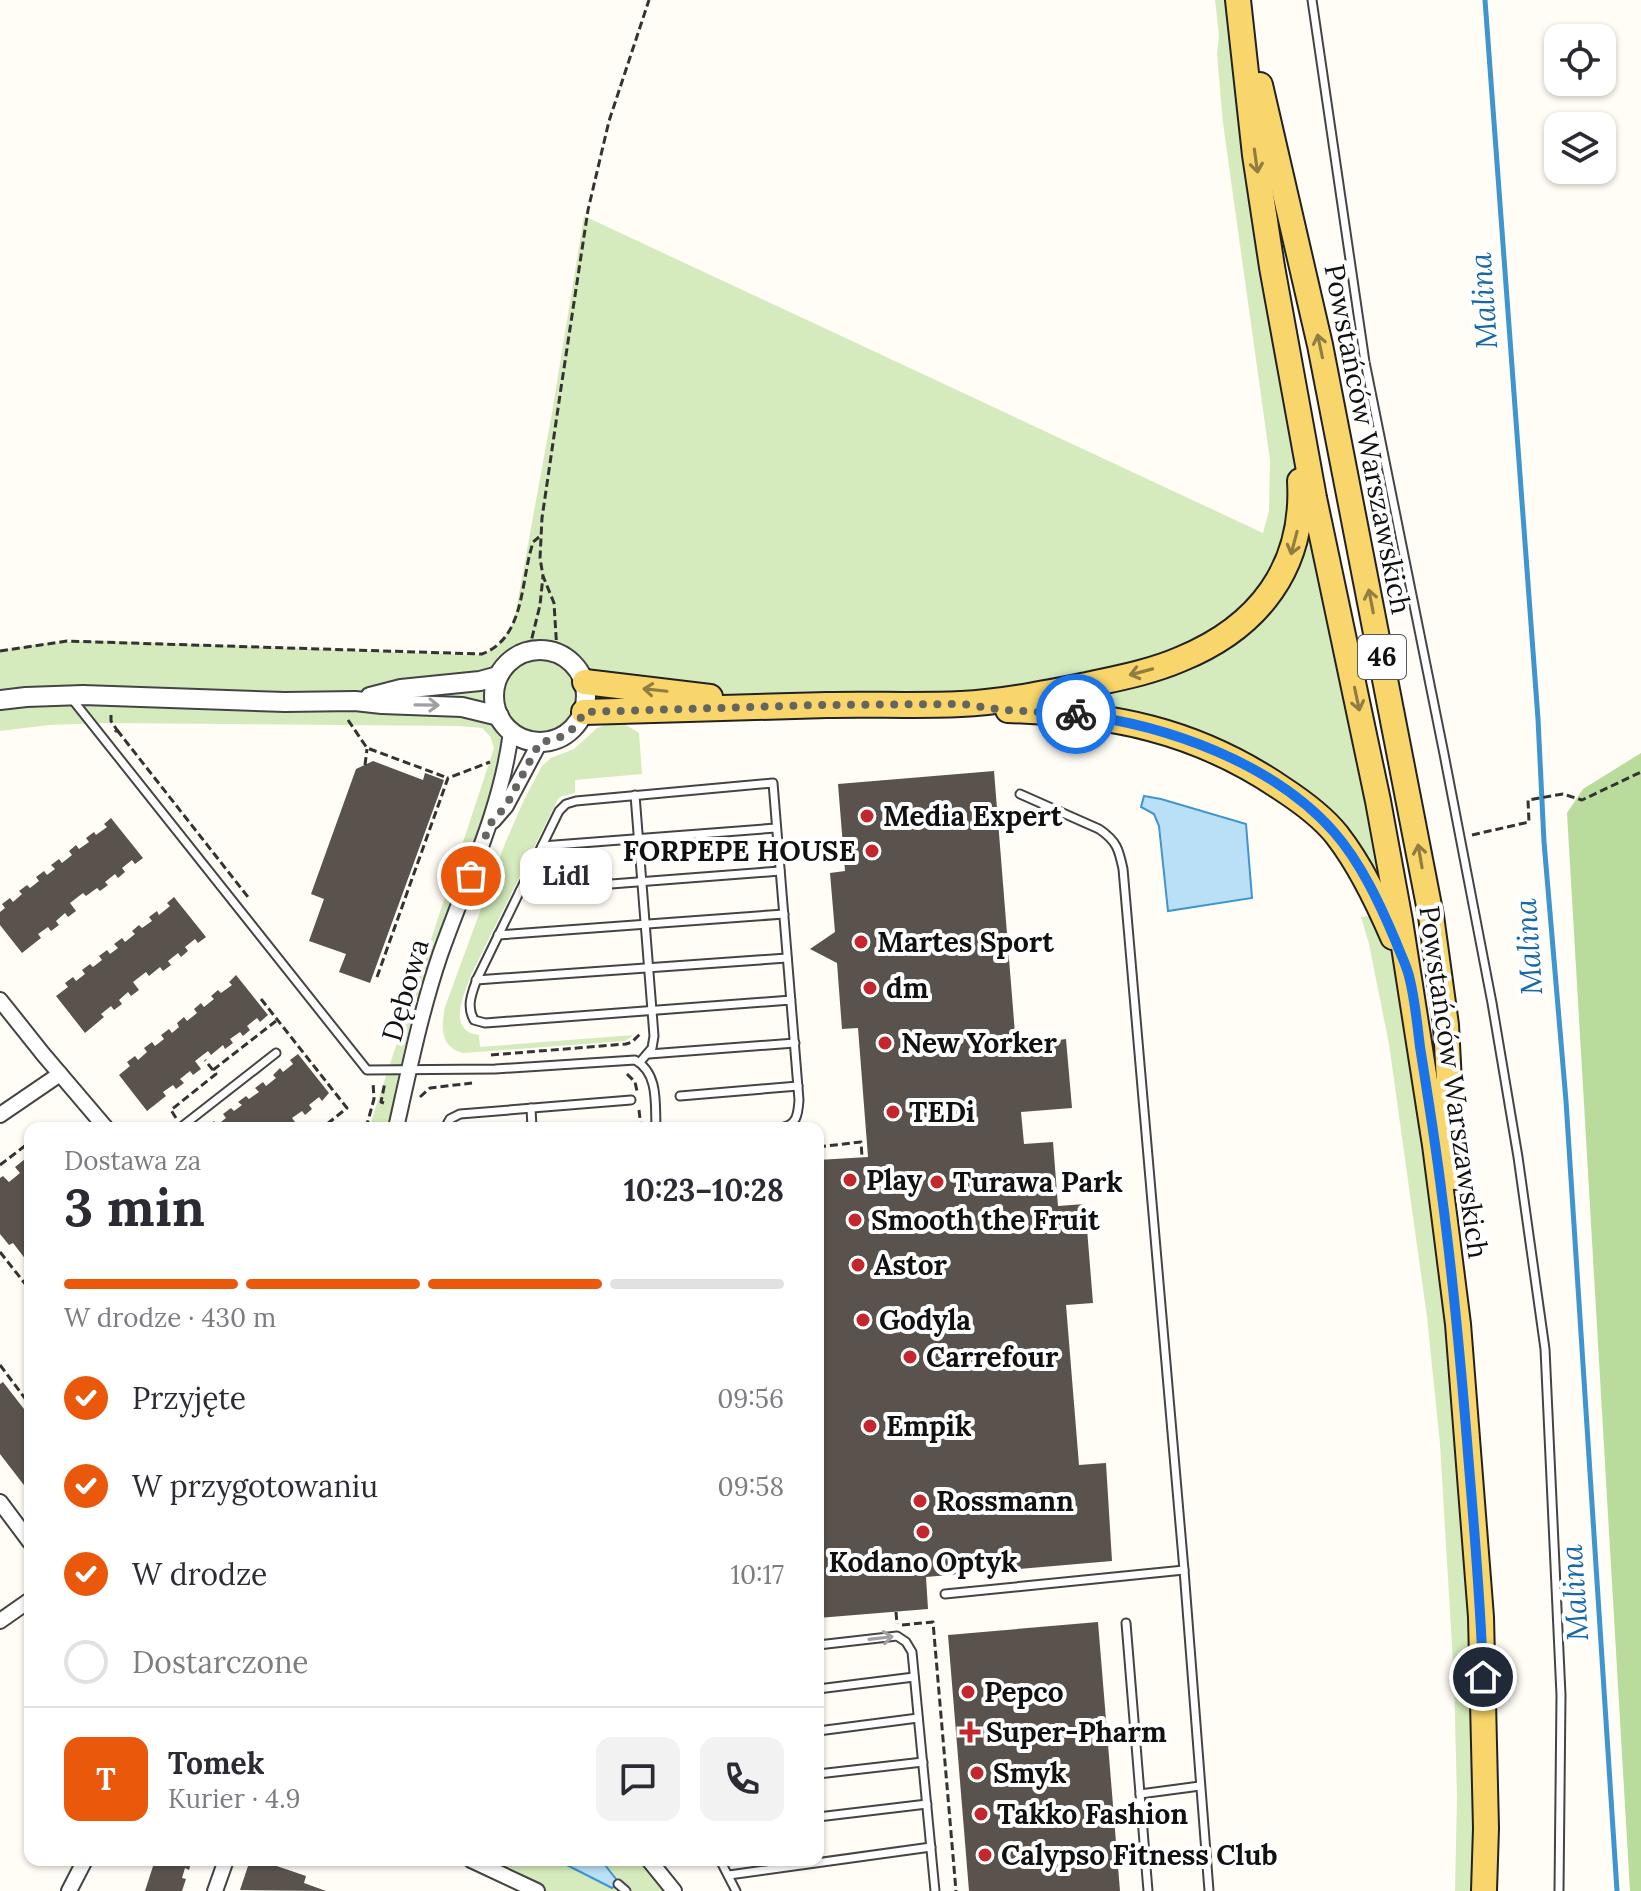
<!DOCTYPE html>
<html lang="pl">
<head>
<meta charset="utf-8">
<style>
  body { margin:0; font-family:Lora,serif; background:#f2f2f3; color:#2b2b33; height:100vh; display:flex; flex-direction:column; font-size:30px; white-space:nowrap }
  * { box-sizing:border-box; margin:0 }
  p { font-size:26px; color:#7c7c81 }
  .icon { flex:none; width:44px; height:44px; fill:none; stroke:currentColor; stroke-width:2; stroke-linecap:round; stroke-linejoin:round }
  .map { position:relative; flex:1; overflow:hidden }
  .details { position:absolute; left:24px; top:1122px; width:800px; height:744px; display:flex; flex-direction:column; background:#fff; border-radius:16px; box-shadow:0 2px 6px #0004 }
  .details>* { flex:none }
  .controls { position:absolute; left:1544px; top:24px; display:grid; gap:16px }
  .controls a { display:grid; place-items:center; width:72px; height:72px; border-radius:16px; background:#fff; box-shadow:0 2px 6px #0004; font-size:40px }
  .pin { position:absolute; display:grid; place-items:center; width:68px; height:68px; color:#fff; margin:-34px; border:4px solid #fff; border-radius:50%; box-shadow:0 2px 8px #0007 }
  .courier { position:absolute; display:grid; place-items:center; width:80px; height:80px; margin:-40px; border:6px solid #1a73e8; border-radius:50%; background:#fff; color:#222; box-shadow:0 2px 10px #0007 }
  .bubble { position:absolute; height:56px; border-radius:16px; background:#fff; box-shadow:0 2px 6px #0004; font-size:26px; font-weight:800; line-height:56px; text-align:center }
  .overview em { font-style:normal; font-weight:800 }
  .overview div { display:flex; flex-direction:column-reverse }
  .overview { display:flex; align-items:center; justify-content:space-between; height:136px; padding:0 40px }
  h1 { font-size:52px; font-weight:800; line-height:60px }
  .bar { display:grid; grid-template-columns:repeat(4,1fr); gap:12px 8px; align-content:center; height:96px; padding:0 40px }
  .bar i { height:10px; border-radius:6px; background:#e1e1e2 }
  .bar .current { background:#ea580c }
  .bar p { grid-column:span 4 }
  .line { display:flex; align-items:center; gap:20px; padding:0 40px; border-top:2px solid #e1e1e2 }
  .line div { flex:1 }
  .round { display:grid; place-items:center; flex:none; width:84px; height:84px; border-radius:16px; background:#f2f2f3 }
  ol { padding:0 40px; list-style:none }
  li { display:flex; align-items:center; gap:24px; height:88px }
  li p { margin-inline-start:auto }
  li .icon { padding:8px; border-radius:50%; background:#ea580c; color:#fff; stroke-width:4 }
  li:last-child { color:#7c7c81 }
  li i { width:44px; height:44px; border:4px solid #e1e1e2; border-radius:50% }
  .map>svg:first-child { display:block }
  .green { fill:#d5ebbd }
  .forest { fill:#b9dc9c }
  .water { fill:#b9e0f7; stroke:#3f96cf; stroke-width:2 }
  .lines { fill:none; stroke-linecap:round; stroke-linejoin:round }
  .stream { stroke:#3f96cf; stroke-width:5 }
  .building { fill:#5a524d }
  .service-casing { stroke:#444; stroke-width:11 }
  .minor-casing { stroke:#444; stroke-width:18 }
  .tertiary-casing { stroke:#444; stroke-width:22 }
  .primary-casing { stroke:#222; stroke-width:28 }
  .path { stroke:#333; stroke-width:3; stroke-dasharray:8 4; stroke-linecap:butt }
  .service { stroke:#fff; stroke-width:7 }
  .minor { stroke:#fff; stroke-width:14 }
  .tertiary { stroke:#fff; stroke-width:18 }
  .primary { stroke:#f9d66b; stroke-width:24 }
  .oneway { stroke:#917d42 }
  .oneway2 { stroke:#a0a0a0 }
  .done { stroke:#646461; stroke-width:8; stroke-dasharray:0 14.4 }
  .route { stroke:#1a73e8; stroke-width:10 }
  .poi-dot { fill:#c4262e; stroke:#fff; stroke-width:3 }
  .labels { text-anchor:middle; stroke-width:8; stroke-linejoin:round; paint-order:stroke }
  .shield { fill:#fff; stroke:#585858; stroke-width:2 }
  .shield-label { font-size:26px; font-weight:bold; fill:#111 }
  .street-label { font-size:28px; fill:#111; stroke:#fff }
  .poi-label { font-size:28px; font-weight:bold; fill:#111; stroke:#fff; text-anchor:start }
  .water-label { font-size:30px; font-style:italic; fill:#1768a6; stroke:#fff }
</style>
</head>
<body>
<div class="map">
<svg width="1641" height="1891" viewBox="0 0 1641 1891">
  <rect width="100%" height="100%" fill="#fffdf5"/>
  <g class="green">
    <path d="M1215 0H1238L1314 498 1458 1324 1484 1891H1455L1457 1797 1454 1679 1440 1444 1427 1317 1389 1044 1369 944 1361 917 1383 914 1358 866 1240 763 1045 711 584 712C566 743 543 749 512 733L440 955 396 1128H369L494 748 490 736 482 728 458 726 104 723 50 725 0 731V651C34 643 67 641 101 641L475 655C497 652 504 639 514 621L552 413 584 216 1263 533 1269 511 1270 460 1223 123 1217 54 1219 35Z"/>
    <path d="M621 722 639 733 642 774 575 780V793L562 796 558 799 471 975C464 995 446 1031 479 1035L480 1047 634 1035 625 1041 463 1053C440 1047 441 1027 445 1007L504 846 524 800 542 766 551 758 574 749 597 728 605 725Z"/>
    <path d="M471 1860H649L674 1891H537Z"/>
  </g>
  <path class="forest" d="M1641 753V1891H1630L1567 813 1583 789Z"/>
  <g class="water">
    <path d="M1144 796 1161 799 1246 824 1252 898 1168 911 1159 826 1154 814 1141 807Z"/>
    <path d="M557 1860H601L616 1879V1885L612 1888Z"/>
  </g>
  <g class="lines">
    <path class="stream" d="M1485 0 1538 719 1544 842 1566 1101 1617 1891"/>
  </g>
  <g class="building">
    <path d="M373 761 423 780 425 773 444 780 370 983 339 972 346 954 309 941 324 899 311 894 356 769Z"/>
    <path d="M994 771 1016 1046 1066 1039 1072 1108 1021 1112 1024 1144 1053 1142 1058 1206 1085 1204 1093 1303 1066 1305 1079 1465 1106 1463 1112 1561 926 1577 928 1609 818 1618V1160L868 1157 858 1028 842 1029 837 963 810 949 835 932 830 873 845 871 838 784Z"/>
    <path d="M111 818 143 858 135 864 132 860 122 868 125 872 118 878 115 874 105 882 108 885 100 891 97 888 86 896 83 893 70 903 76 911 68 917 65 913 56 921 59 925 51 931 48 927 38 934 41 938 22 953 0 925V912L5 908 2 904 10 898 13 902 22 894 19 891 27 885 30 888 39 881 36 877 44 871 47 875 55 869 51 865 59 859 62 863 72 855 69 851 76 845 79 849 89 842 86 838 94 832 96 835 107 827 104 824Z"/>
    <path d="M174 897 206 937 198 943 195 939 185 947 188 951 181 957 178 953 168 961 171 965 163 971 160 967 149 976 146 972 133 982 139 990 131 996 128 992 119 1000 122 1004 114 1010 111 1006 101 1014 104 1017 85 1033 56 996 68 987 65 983 73 977 76 981 85 974 82 970 90 964 93 967 102 960 99 956 107 950 110 954 118 948 114 944 122 938 125 942 135 934 132 931 139 925 142 928 152 921 149 917 157 911 159 915 170 906 167 903Z"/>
    <path d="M236 975 268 1015 260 1022 257 1018 247 1026 250 1030 243 1036 240 1032 230 1039 233 1043 225 1049 223 1045 211 1055 208 1051 195 1061 201 1069 193 1075 190 1071 180 1079 184 1083 176 1089 173 1085 163 1092 166 1096 147 1111 119 1075 130 1066 127 1062 135 1056 138 1060 147 1052 144 1048 152 1042 155 1046 164 1039 161 1035 169 1029 172 1033 179 1027 177 1023 184 1017 187 1021 197 1013 194 1009 201 1003 204 1007 214 999 211 996 218 990 221 993 232 985 229 982Z"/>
    <path d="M298 1054 329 1093 322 1101 319 1097 309 1105 312 1109 305 1115 302 1111 292 1118 295 1122 288 1128 284 1124 280 1128H205L214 1121 217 1125 226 1118 223 1114 231 1108 234 1111 242 1105 238 1102 246 1096 249 1099 259 1092 255 1088 263 1082 266 1086 276 1078 273 1075 280 1068 283 1072 293 1064 290 1060Z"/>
    <path d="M30 1155V1265L13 1243 9 1245 0 1234V1178L3 1176 9 1182 20 1173 15 1167Z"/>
    <path d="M3 1382 24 1409 30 1405V1493L0 1454V1384Z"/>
    <path d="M1098 1622 1120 1891H969L948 1635Z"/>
    <path d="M155 1860H192L189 1870 185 1868 182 1878 186 1879 182 1891H145Z"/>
    <path d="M250 1860H259L306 1876 304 1883 326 1891 240 1890Z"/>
  </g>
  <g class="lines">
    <defs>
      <g id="service">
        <path d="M1312 0 1365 362 1444 754 1492 1003 1518 1157 1545 1349 1561 1695 1559 1891"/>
        <path d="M72 699 367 1070 495 1069 635 1060C659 1073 655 1104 656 1128"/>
        <path d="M1020 794 1099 829C1117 841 1119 850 1123 869L1184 1570 1209 1891"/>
        <path d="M635 795 654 1036 652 1048 640 1062"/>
        <path d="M542 846 776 828"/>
        <path d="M520 891 780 871"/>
        <path d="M498 935 784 914"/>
        <path d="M476 980 787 958"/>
        <path d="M649 1054 795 1043"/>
        <path d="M680 1096 798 1086"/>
        <path d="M531 1108 532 1128"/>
        <path d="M180 1128 276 1053"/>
        <path d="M445 1128 450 1119 460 1114 631 1100"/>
        <path d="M779 1128C797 1126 798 1115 799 1100L773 783 576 801 566 804 559 811 477 979C472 993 466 1006 474 1020L485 1023 791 1000"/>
        <path d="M945 1594 1184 1570"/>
        <path d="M1126 1623 1148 1891"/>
        <path d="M818 1645 897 1636 906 1642 912 1652 935 1891"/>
        <path d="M818 1689 914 1677"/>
        <path d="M818 1731 918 1718"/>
        <path d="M818 1774 923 1762"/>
        <path d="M1140 1794 1200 1786"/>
        <path d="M818 1817 927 1804"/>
        <path d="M720 1860 736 1891"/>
        <path d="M729 1875 931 1847"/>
        <path d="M618 1884 626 1891"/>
      </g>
      <g id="minor">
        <path d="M493 821 506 806 540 742"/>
        <path d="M0 1000 43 1054 106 1128"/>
        <path d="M0 1115 60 1074"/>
        <path d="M396 1128C409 1070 421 1011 440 955 466 881 501 811 511 732"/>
        <path d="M0 1502 30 1542"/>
        <path d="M0 1621 30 1600"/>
        <path d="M471 1860 537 1891"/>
        <path d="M649 1860 674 1891"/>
        <path d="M69 1891 85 1860"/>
        <path d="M215 1891 226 1860"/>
      </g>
      <g id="tertiary">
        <circle cx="540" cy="696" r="46"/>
        <path d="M370 697 401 689 480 681 498 676"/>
        <path d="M0 700 26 697 83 695 285 702 355 701 382 704 462 707 499 716"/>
      </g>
      <g id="primary">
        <path d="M1238 0 1255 155 1272 267 1314 498 1378 801 1400 921 1435 1145 1444 1214 1458 1324 1481 1617 1486 1828 1484 1891"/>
        <path d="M1260 85 1320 345 1431 916 1446 1025 1454 1177"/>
        <path d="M585 682 710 697"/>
        <path d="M1008 710C1111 714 1194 729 1281 788 1301 801 1322 816 1337 835 1361 866 1378 902 1393 937"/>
        <path d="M584 712C665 710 746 707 827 705 871 704 916 706 961 704 1003 702 1046 693 1087 685 1119 678 1151 672 1181 659 1259 627 1305 567 1300 481"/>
      </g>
    </defs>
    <use href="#service" class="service-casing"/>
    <use href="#minor" class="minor-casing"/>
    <use href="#tertiary" class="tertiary-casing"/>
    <use href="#primary" class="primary-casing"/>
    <g class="path">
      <path d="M529 650 540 605 543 576"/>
      <path d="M0 651 67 641 482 654C522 639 521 589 530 553L533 542 539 537"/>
      <path d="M557 652 554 603 543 576 540 558 542 518 561 388 588 210 609 121 649 0"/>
      <path d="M111 715V721L117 730 115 732"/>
      <path d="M348 720 367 748 448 778"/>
      <path d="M117 730 248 897"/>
      <path d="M365 765 367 749"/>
      <path d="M1472 835 1529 822 1528 800 1563 794 1582 800 1641 772"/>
      <path d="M377 977 448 778 490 762"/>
      <path d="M261 999 347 1108 322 1128"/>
      <path d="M491 1055 626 1044 632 1042 642 1032"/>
      <path d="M213 1070 276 1021"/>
      <path d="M627 1074 635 1082 637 1091"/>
      <path d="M420 1097 430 1088 472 1083"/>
      <path d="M384 1103 381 1102 385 1082"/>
      <path d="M639 1110 641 1128"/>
      <path d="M176 1118 171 1110 216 1074 205 1060"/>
      <path d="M366 1128 374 1099 373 1082"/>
      <path d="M818 1147 861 1142 862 1157"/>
      <path d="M0 1165 30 1142"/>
      <path d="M0 1252 30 1290"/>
      <path d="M0 1365 30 1405"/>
      <path d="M896 1612 897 1624"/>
      <path d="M902 1625 933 1622 956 1891"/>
    </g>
    <use href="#service" class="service"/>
    <use href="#minor" class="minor"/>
    <use href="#tertiary" class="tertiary"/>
    <use href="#primary" class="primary"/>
  </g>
  <defs><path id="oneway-shaft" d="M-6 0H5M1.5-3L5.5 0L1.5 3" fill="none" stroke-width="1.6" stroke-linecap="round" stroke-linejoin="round" transform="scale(2)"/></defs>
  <g class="oneway">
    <use href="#oneway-shaft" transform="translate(1256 161) rotate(82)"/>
    <use href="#oneway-shaft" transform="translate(1320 346) rotate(-102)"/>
    <use href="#oneway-shaft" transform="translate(1294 543) rotate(105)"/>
    <use href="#oneway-shaft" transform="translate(1371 601) rotate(-101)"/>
    <use href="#oneway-shaft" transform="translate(1141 672) rotate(165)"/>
    <use href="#oneway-shaft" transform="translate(655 690) rotate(-174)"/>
    <use href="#oneway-shaft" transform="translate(1357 699) rotate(78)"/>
    <use href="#oneway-shaft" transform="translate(1420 856) rotate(-100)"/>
  </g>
  <g class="oneway2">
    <use href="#oneway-shaft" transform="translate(427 705) rotate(1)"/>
    <use href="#oneway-shaft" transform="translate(881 1638) rotate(-7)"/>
  </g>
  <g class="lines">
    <path class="done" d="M471 876 490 824 506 806 540 742C563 739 573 733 584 712L819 705 962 704 1003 710 1076 714"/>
    <path class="route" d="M1076 714C1166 725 1272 762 1334 832 1361 863 1380 904 1396 942 1400 953 1406 964 1409 976 1415 999 1417 1023 1420 1047 1428 1097 1436 1146 1442 1196 1454 1286 1462 1376 1469 1466 1475 1537 1481 1607 1483 1677"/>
  </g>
  <g class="poi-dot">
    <circle cx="867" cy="816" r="8"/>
    <circle cx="872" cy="851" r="8"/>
    <circle cx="861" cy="942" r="8"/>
    <circle cx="870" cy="988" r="8"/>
    <circle cx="885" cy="1043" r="8"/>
    <circle cx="893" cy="1112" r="8"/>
    <circle cx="850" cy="1180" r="8"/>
    <circle cx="937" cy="1182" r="8"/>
    <circle cx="855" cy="1220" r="8"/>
    <circle cx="858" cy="1265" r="8"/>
    <circle cx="863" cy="1320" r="8"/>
    <circle cx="910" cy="1357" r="8"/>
    <circle cx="870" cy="1426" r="8"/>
    <circle cx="920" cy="1501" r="8"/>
    <circle cx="923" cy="1532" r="8"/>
    <circle cx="968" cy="1692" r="8"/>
    <path d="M966 1720h8v8h8v8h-8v8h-8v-8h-8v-8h8z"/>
    <circle cx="977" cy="1773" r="8"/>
    <circle cx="981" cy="1814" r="8"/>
    <circle cx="985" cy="1855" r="8"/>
  </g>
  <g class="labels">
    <rect class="shield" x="1358" y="635" width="48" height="44" rx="6"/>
    <g class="shield-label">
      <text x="1382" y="666">46</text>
    </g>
    <g class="street-label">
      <text transform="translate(1368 439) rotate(79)" y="10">Powstańców Warszawskich</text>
      <text transform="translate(405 990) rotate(-74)" y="10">Dębowa</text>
      <text transform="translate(1454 1082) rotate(82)" y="10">Powstańców Warszawskich</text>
    </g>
    <g class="poi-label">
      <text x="883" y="826">Media Expert</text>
      <text x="856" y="861" text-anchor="end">FORPEPE HOUSE</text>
      <text x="877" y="952">Martes Sport</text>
      <text x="886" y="998">dm</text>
      <text x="901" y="1053">New Yorker</text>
      <text x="909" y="1122">TEDi</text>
      <text x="866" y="1190">Play</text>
      <text x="953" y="1192">Turawa Park</text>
      <text x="871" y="1230">Smooth the Fruit</text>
      <text x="874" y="1275">Astor</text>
      <text x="879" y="1330">Godyla</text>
      <text x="926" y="1367">Carrefour</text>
      <text x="886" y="1436">Empik</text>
      <text x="936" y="1511">Rossmann</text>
      <text x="923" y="1572" text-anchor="middle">Kodano Optyk</text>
      <text x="984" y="1702">Pepco</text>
      <text x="986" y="1742">Super-Pharm</text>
      <text x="993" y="1783">Smyk</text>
      <text x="997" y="1824">Takko Fashion</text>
      <text x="1001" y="1865">Calypso Fitness Club</text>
    </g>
    <g class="water-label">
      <text transform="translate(1484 301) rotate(-94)" y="10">Malina</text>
      <text transform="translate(1529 947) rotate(-94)" y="10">Malina</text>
      <text transform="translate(1575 1593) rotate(-94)" y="10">Malina</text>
    </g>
  </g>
</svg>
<div class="controls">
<a><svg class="icon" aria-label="locate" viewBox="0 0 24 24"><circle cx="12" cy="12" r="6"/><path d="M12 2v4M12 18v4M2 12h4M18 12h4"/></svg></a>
<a><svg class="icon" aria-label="layers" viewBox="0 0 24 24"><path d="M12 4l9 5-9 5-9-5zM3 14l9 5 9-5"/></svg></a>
</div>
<div class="pin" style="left:471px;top:876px;background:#ea580c"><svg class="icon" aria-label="bag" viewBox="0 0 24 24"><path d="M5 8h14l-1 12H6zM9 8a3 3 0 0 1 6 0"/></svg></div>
<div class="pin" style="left:1483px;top:1677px;background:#1f2937"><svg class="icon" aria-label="home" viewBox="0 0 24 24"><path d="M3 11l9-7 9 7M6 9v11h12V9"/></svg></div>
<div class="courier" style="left:1076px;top:714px"><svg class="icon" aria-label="bike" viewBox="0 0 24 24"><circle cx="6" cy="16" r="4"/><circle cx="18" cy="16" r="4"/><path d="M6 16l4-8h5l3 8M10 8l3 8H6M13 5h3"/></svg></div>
<div class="bubble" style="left:520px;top:848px;width:92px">Lidl</div>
<section class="details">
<div class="overview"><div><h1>3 min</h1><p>Dostawa za</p></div><em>10:23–10:28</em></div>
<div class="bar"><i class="current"></i><i class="current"></i><i class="current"></i><i></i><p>W drodze · 430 m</p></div>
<ol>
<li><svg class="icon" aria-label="check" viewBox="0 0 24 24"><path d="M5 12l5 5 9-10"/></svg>Przyjęte<p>09:56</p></li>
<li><svg class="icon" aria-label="check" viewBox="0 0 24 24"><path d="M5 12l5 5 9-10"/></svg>W przygotowaniu<p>09:58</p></li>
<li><svg class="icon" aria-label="check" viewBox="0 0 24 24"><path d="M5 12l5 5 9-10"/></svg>W drodze<p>10:17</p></li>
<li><i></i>Dostarczone</li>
</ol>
<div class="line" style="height:144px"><b class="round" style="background:#ea580c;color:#fff">T</b><div><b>Tomek</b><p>Kurier · 4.9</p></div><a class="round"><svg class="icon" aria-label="chat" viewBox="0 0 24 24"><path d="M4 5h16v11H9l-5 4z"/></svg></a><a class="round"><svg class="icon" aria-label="phone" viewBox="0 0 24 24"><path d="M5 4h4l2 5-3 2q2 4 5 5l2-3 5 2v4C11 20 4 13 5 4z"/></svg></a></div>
</section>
</div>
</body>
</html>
